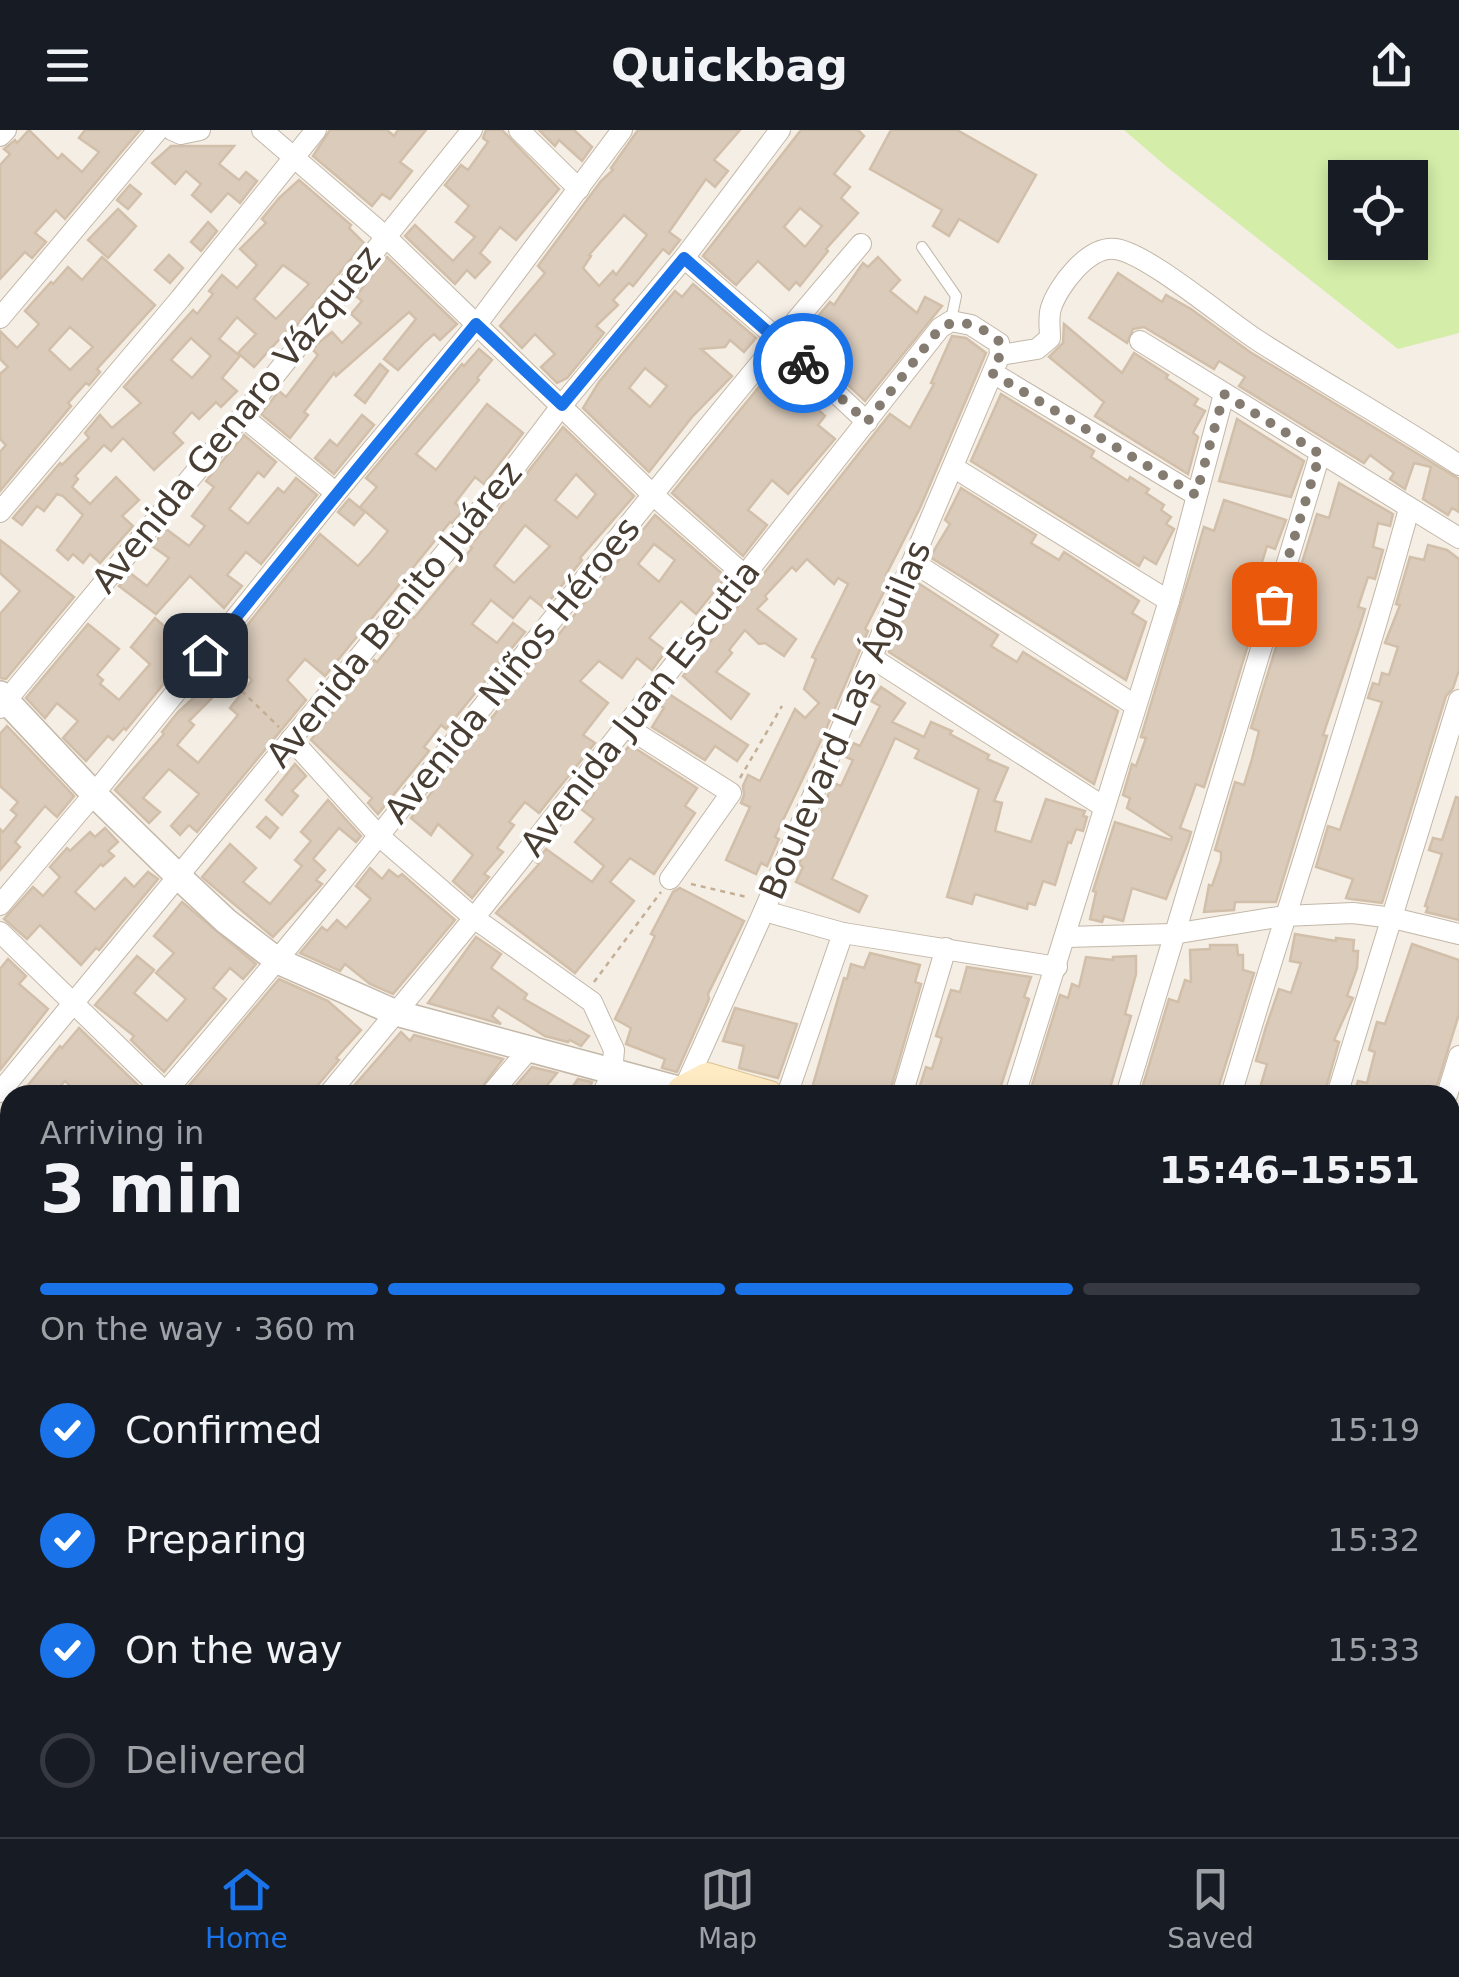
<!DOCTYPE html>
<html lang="en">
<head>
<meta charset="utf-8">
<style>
  body { margin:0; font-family:"DejaVu Sans",sans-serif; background:#20242c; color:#f1f3f6; height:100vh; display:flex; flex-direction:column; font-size:38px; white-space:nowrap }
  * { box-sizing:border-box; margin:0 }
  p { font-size:32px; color:#9ea1a6 }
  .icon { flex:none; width:55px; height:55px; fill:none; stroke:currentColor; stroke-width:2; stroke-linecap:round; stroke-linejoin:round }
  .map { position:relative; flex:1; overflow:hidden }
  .panel { position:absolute; left:0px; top:955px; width:1460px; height:752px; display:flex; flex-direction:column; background:#171b24; border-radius:30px 30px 0 0; box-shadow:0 5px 15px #0003 }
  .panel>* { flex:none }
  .buttons { position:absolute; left:1328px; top:30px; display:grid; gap:20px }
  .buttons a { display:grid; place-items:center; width:100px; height:100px; border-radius:0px; background:#171b24; box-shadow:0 5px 15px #0003; font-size:50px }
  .pin { position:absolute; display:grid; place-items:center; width:85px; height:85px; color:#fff; margin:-42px; border-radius:20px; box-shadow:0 5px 15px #0006 }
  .courier { position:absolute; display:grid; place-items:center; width:100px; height:100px; margin:-50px; border:8px solid #1a73e8; border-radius:50%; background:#fff; color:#222; box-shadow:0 2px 12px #0007 }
  .head em { font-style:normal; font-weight:700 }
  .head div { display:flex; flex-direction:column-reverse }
  .head { display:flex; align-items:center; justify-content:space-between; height:170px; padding:0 40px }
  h1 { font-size:65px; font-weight:700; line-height:75px }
  .bar { display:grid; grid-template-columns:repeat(4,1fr); gap:15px 10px; align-content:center; height:120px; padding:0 40px }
  .bar i { height:12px; border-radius:8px; background:#363941 }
  .bar .selected { background:#1a73e8 }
  .bar p { grid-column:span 4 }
  ol { padding:0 40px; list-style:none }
  li { display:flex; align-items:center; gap:30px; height:110px }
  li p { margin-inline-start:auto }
  li .icon { padding:10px; border-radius:50%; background:#1a73e8; color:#fff; stroke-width:4 }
  li:last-child { color:#9ea1a6 }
  li i { width:55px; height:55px; border:5px solid #363941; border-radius:50% }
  header { display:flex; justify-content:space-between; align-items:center; height:130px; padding:0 40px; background:#171b24; font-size:45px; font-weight:700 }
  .menu { display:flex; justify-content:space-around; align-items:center; height:140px; border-top:2px solid #363941; background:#171b24; font-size:28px; color:#9ea1a6 }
  .menu a { display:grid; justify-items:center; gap:5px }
  .menu .selected { color:#1a73e8 }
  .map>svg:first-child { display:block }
  .green { fill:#d4eda8; fill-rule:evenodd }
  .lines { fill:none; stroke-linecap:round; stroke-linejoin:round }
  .stream { stroke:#99daf8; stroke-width:5 }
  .building { fill:#dacbbb; stroke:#d2bfaa; stroke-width:2.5; fill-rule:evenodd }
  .service-casing { stroke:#c3b7a8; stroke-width:12 }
  .minor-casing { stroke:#c3b7a8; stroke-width:22 }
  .tertiary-casing { stroke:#c3b7a8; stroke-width:28 }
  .secondary-casing { stroke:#dcc290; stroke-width:30 }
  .path { stroke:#c4af95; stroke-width:2.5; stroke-dasharray:5 5; stroke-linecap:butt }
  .service { stroke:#fff; stroke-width:10 }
  .minor { stroke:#fff; stroke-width:20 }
  .tertiary { stroke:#fff; stroke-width:25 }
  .secondary { stroke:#ffebc3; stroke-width:28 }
  .done { stroke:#847b71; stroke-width:10; stroke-dasharray:0 18 }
  .route { stroke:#1a73e8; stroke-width:12 }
  .labels { text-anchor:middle; stroke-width:8; stroke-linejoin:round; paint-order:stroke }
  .street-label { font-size:35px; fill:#473d33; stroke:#fff }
</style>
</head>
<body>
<header><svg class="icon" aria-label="menu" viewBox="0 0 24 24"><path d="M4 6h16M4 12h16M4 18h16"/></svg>Quickbag<svg class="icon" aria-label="share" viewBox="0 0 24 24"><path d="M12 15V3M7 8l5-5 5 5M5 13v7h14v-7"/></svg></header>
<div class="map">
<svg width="1459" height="1707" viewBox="0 0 1459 1707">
  <rect width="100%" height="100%" fill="#f4eee4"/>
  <g class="green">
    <path d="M1124 0H1459V203L1398 219 1167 37ZM1345 48H1410V112H1345Z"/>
    <path d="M0 1656 5 1660 10 1656V1698H652L647 1707H507L484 1704 478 1707H0Z"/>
  </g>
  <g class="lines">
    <g class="stream">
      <path d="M992 1702H1060L1088 1707"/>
      <path d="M544 1707 886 1703"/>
    </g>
  </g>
  <g class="building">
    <path d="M29 0 58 29 62 24 82 42 99 22 79 8 85 0H140L65 89 56 80 35 103 46 112 32 128 25 122 0 149V35L10 24 4 19 15 10 17 13Z"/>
    <path d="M330 0H387L394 6 398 0H426L400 32 412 41 390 69 382 64 372 76 313 26Z"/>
    <path d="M486 0H502L559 59 516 110 500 97 480 123 490 132 475 148 467 140 455 154 405 106 415 95 453 131 475 107 456 92 469 76 445 55 461 35 468 40 488 12 483 8Z"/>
    <path d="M539 0H574L592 17 582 31 559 10 555 16Z"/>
    <path d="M638 0H740L714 30 728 41 715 57 706 49 669 102 680 110 669 124 663 119 633 156 629 153 613 170 618 175 596 196 604 203 567 248 557 253 541 237 555 224 535 204 522 218 500 196 545 143 538 136 601 51 613 40 611 38ZM624 85 647 105 616 145 613 141 599 156 583 138 591 126 589 125Z"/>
    <path d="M801 0H858L864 6 834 44 850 57 841 68 858 83 826 119 828 121 800 156 796 152 789 160 758 131 736 155 703 126ZM800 78 822 96 805 117 784 97Z"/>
    <path d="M891 0H957L1036 45 998 112 959 89 949 106 933 96 942 80 870 39Z"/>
    <path d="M171 16H234L219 34 239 50 246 42 257 51 240 73 228 63 211 82 192 65 201 54 186 41 175 54 152 33Z"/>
    <path d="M299 50 351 95 349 98 364 113 299 193 289 204 286 202 254 237 238 223 256 204 237 187 219 209 240 226 222 248 237 261 221 277 216 272 199 289 192 282 173 303 183 313 154 340 123 308 111 321 104 315 75 346 78 349 72 357 90 374 116 347 139 370 122 386 133 396 100 433 90 424 83 433 73 424 68 430 57 420 83 385 63 366 57 364 44 381 37 376 22 395 13 388 60 333 62 335 89 308 85 303 100 285 112 298 141 273 124 257 193 180 197 184 213 164 209 161 222 145 237 158 257 135 240 119 266 93 262 89 279 68ZM283 135 309 154 276 189 254 169ZM191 208 211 226 192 248 171 230Z"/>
    <path d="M130 55 141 64 128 79 117 70Z"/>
    <path d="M118 79 136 96 108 128 88 110Z"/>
    <path d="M208 92 217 101 201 121 191 112Z"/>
    <path d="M169 125 183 138 170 153 155 140Z"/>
    <path d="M102 127 155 175 97 239 100 242 89 255 86 253 68 273 71 276 0 361V322L6 315 0 309V244L8 237 0 229V201L17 218 39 194 25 181 51 152 53 154 68 137 82 150ZM70 197 93 217 70 240 49 220Z"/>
    <path d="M387 127 457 194 440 210 434 204 425 212 398 240 384 229 416 189 409 182 336 246 334 243 304 282 308 285 290 308 261 284 279 261 286 267 318 225 313 220 317 214 332 202 342 213 361 193 351 184 362 171 356 166Z"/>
    <path d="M878 127 900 150 890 161 917 183 925 167 942 176 865 271 802 212 804 209 801 206 830 172 834 175 863 133 868 137Z"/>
    <path d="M1118 143 1162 172 1166 165 1191 179 1250 222 1459 349V382L1452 378 1448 385 1423 369 1431 337 1414 333 1405 359 1390 349 1394 343 1370 325 1364 333 1239 256 1245 247 1219 231 1214 239 1144 197 1133 199 1127 213 1089 188Z"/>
    <path d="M693 154 756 208 744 222 730 210 725 217 701 219 732 246 692 287 649 342 583 278 599 252 675 161 682 167ZM645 238 667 256 650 277 629 258Z"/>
    <path d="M1064 194 1122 243 1134 223 1168 245 1166 248 1198 269 1194 275 1205 281 1193 303 1198 307 1188 344 1095 286 1104 272 1049 227 1063 213Z"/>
    <path d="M952 206 966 208 986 223 920 378 886 445 891 448 865 499 868 501 824 604 775 707 779 709 767 736 761 733 756 744 726 730 750 677 741 673 744 665 743 656 748 645 760 651 795 579 805 588 819 573 804 559 816 529 812 527 848 454 838 448 834 454 807 429 796 441 792 437 765 466 767 469 757 479 796 509 784 526 765 513 759 514 745 500 729 520 732 523 716 542 749 564 731 589 683 546 890 284 910 298 934 254 931 253Z"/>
    <path d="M479 219 492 230 477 248 479 250 416 324 436 340 487 274 523 303 484 354 475 347 455 373 463 380 452 393 450 392 325 546 305 529 287 550 306 570 197 702 189 695 180 705 171 696 199 664 169 639 143 668 160 682 149 693 115 660 164 604 162 602 178 582 201 561 197 558 206 546 222 558 189 591 194 595 177 615 198 633 238 585 230 578 252 550 231 529 239 520 233 513 320 404 358 436 370 423 388 401 360 377 377 357 366 348 462 234 464 236Z"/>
    <path d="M380 234 388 241 365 273 355 265Z"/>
    <path d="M786 239 809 263 812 260 822 269 815 277 825 286 818 295 835 309 788 364 772 350 748 380 767 395 743 426 672 363 767 247 772 251Z"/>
    <path d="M1001 264 1094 321 1091 327 1128 351 1130 347 1149 359 1146 363 1164 375 1161 380 1171 387 1166 394 1174 399 1156 434 1144 427 1139 436 971 331Z"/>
    <path d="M362 285 374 295 334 344 315 328 330 310 337 316Z"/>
    <path d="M1237 289 1304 331 1291 367 1219 351Z"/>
    <path d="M563 297 634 366 580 428 582 430 544 478 530 467 513 488 491 470 472 494 497 513 513 493 525 502 446 599 441 595 424 617 429 621 378 684 368 673 372 668 311 610 374 530 377 532 399 505 397 503 411 485 414 488 472 418 470 416ZM576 344 596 364 577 388 555 370ZM525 395 550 416 514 453 494 436Z"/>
    <path d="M244 305 276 332 264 347 258 342 229 379 248 394 278 358 284 363 296 348 317 365 261 434 246 422 227 445 242 456 224 478 190 446 156 484 119 456 130 443 147 456 169 428 152 416 166 399 189 416 205 396 192 386 214 357 206 351Z"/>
    <path d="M1339 353 1393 384 1390 396 1378 393 1373 417 1383 420 1375 449 1368 447 1358 477 1365 479 1361 492 1323 605 1327 606 1276 772H1235L1234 780 1204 782 1209 755 1212 756 1221 730V722L1215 720 1235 652 1244 655 1252 629 1259 601 1251 598 1317 384 1329 388Z"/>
    <path d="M961 358 1036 405 1031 413 1059 430 1064 422 1139 471 1132 483 1146 492 1126 550 930 427 950 394 945 390Z"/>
    <path d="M349 369 365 382 354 395 338 382Z"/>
    <path d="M1224 370 1286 390 1275 419 1267 416 1259 442 1269 446 1251 486 1256 488 1221 604 1204 657 1196 654 1180 698 1191 702 1188 712 1166 769 1132 758 1123 791 1104 786 1102 792 1090 789 1096 762 1093 761 1115 692 1171 710 1172 707 1127 678 1130 668 1123 665 1132 634 1136 636 1146 608 1141 607 1204 397 1214 401Z"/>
    <path d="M655 385 726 447 696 484 681 471 649 508 666 521 652 540 637 528 622 548 599 531 580 551 608 573 583 605 595 613 539 683 525 672 509 692 514 695 497 718 503 722 484 744 489 747 472 768 453 751 473 725 438 694 431 705 411 688ZM654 414 675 430 659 452 638 434Z"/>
    <path d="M0 410 74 467 6 549 0 548V484L20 461 0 443Z"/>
    <path d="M1428 415 1447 420 1459 429V540L1453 558 1446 566 1382 773 1351 769 1346 768 1353 749 1316 737 1328 696 1340 700 1382 572 1368 568 1373 553 1379 555 1382 543 1389 545 1398 517 1385 513 1400 475 1396 474 1410 427 1424 430Z"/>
    <path d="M918 453 998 505 991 516 1017 532 1023 522 1118 581 1094 654 889 522Z"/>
    <path d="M187 486 206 502 126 600 124 598 113 610 108 606 86 631 63 608 78 591 57 573 45 588 26 568 88 494 119 519 97 545 103 550 100 554 119 570 150 534 131 517 155 488 172 503Z"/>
    <path d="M881 557 905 573 892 592 924 607 931 592 952 601 950 604 989 625 987 629 1008 638 994 671 1002 673 995 701 1031 712 1046 669 1085 681 1083 686 1087 687 1083 701 1076 699 1071 713 1068 712 1055 755 1043 751 1035 775 1028 773 1027 779 975 764 972 774 947 767 979 659 915 628 919 620 895 608 832 749 867 766 859 782 796 752 803 737 799 734 833 653 841 656 853 630 846 627 853 613 860 616 880 576 871 571Z"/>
    <path d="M669 564 748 615 737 631 715 616 705 630 652 597 664 578 659 575Z"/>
    <path d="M7 596 74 666 57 687 45 676 15 712 20 717 0 740V699L3 702 17 685 11 680 18 672 0 656V604Z"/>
    <path d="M630 615 697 658 685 676 695 683 654 744 630 728 610 752 634 771 575 843 496 783 539 734 536 732 546 719 592 752 604 736 575 712 594 689 581 679 594 663 592 661Z"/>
    <path d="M295 634 306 646 292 661 298 666 282 685 266 670Z"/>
    <path d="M1456 667 1459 668V790L1426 782 1428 777 1425 776 1442 724 1429 720 1433 708 1442 710Z"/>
    <path d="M328 670 361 706 356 712 339 698 313 729 325 740 316 750 322 754 273 807 202 747 230 714 256 738 243 752 270 774 302 736 295 730 311 711 301 702Z"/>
    <path d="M266 687 278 698 270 708 257 697Z"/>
    <path d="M105 698 118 712 108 721 114 726 103 736 101 734 75 762 95 780 125 748 134 757 148 742 158 749 99 820 96 818 81 835 40 795 27 809 4 789 33 757 43 766 60 747 50 737 67 718 70 721 90 702 95 707Z"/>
    <path d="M370 738 382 749 389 740 398 747 402 744 455 790 393 864 370 854 345 834 340 841 300 823 322 797 327 801 337 790 346 798 371 769 356 756Z"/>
    <path d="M680 758 744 791 708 864 709 869 677 942 662 938 665 929 626 914 631 898 615 889 655 806 651 804 673 762Z"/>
    <path d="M182 772 256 834 243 849 230 838 213 858 226 869 164 942 131 910 134 906 95 875 137 826 154 840 134 863 167 891 186 869 156 843 174 823 154 806Z"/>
    <path d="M1295 804 1336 811V808L1354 810 1353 821H1358L1357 838 1347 866 1353 868 1334 910 1339 912 1324 965H1258L1267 934 1256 931 1266 897 1279 859 1291 863 1301 833 1290 831Z"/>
    <path d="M476 807 501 824 491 838 527 864 524 869 589 906 581 916 570 910 568 912 545 906 498 877 492 886 501 894 428 873Z"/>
    <path d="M1412 814 1459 830V884L1434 965H1354L1358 951 1367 953 1375 922 1369 920 1377 892 1385 894Z"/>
    <path d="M1210 815H1237L1238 825H1243V840L1254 843 1216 965H1140L1169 869 1178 872 1185 850 1191 852 1190 820 1210 819Z"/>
    <path d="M870 823 920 835 915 852 921 854 889 965H810L844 848 847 849 851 834 864 838Z"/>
    <path d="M1136 826V844L1125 884 1131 886 1108 965H1029L1060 865 1068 868 1072 854 1079 857 1086 827 1113 830V827Z"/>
    <path d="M8 829 26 846 19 854 48 879 0 940V839Z"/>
    <path d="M967 837 1031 847 1024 867 1029 869 998 965H917L926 937 932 939 942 908 936 906 951 860 960 862Z"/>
    <path d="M279 849 328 871 361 900 336 928 339 930 317 956 315 965H181Z"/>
    <path d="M735 878 797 894 778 948 739 938 744 916 723 911Z"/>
    <path d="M79 898 148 965H80L65 951 55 962 49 956 41 965H20L60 916 62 918Z"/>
    <path d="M401 902 410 911 414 905 503 929 476 965H346Z"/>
    <path d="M532 937 557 943 539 965H515L511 961Z"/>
    <path d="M578 949 592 952 587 965H567Z"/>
  </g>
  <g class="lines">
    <defs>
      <path id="service" d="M922 117 956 166 951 190"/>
      <g id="minor">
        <path d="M172 0 181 4 200 0"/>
        <path d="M262 0 385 106 652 364 743 444"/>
        <path d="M519 0 579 59"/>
        <path d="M0 6 6 0"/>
        <path d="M684 128 779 210 867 292"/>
        <path d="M0 188 158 0"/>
        <path d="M1140 211 1459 408"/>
        <path d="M1000 225 1037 219 1050 208C1050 198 1048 187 1051 178 1058 156 1088 116 1115 119 1146 122 1226 190 1257 210 1324 253 1393 291 1459 335"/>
        <path d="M993 243 1196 365"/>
        <path d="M242 286 336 363"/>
        <path d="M953 337 1169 471"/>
        <path d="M0 382 180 169 316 0"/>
        <path d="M913 432 1136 576"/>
        <path d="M872 528 1104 677"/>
        <path d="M0 578 242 286 472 0"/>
        <path d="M625 596 731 663 670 749"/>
        <path d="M291 609 379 706 474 788 592 872 614 920 612 943 602 965"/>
        <path d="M0 775 94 664 336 363 477 194 622 0"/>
        <path d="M764 781 843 803 1057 837"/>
        <path d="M0 802 168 965"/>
        <path d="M1067 807 1173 804 1284 786 1353 783 1393 788 1459 804"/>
        <path d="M0 962 506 349 562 275 684 128 780 0"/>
        <path d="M163 965C403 687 622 392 861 114"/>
        <path d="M328 965 474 788 940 198 951 191 971 195 999 213 1000 225 764 781 682 963"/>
        <path d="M490 965 530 918"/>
        <path d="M787 965 843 803"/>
        <path d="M902 965 946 818"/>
        <path d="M1015 965 1169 471 1224 264"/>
        <path d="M1126 965 1320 324"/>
        <path d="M1231 965C1289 769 1355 576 1409 379"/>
        <path d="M1337 965 1459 570"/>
        <path d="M1447 965 1459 926"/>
        <path d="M0 1037 10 1046"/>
        <path d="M0 1155 10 1143"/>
        <path d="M0 1251 10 1260"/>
        <path d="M1450 1318 1459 1289"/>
        <path d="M0 1350 10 1338"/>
        <path d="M0 1425 10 1435"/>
        <path d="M0 1535 10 1523"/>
        <path d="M1450 1567 1459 1557"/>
        <path d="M1314 1698 1328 1707"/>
        <path d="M889 1707 909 1702 986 1707"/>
      </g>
      <path id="tertiary" d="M0 564 94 664 179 747 226 791 278 831 396 883 682 960"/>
      <g id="secondary">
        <path d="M682 960 707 947 769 965"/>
        <path d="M1450 1180 1459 1183"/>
      </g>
    </defs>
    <use href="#service" class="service-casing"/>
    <use href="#minor" class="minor-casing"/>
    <use href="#tertiary" class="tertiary-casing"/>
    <use href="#secondary" class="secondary-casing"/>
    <g class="path">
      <path d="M220 540 279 597"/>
      <path d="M740 648 782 576"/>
      <path d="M691 754 747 767"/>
      <path d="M594 852 661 762"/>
    </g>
    <use href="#service" class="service"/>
    <use href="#minor" class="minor"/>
    <use href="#tertiary" class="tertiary"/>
    <use href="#secondary" class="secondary"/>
  </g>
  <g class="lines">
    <path class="done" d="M803 233 867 292 940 198C960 186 983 197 1000 212V225L992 243 1196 365 1224 264 1320 324 1274 474"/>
    <path class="route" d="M205 525 476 194 562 275 684 128 803 233"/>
  </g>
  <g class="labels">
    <g class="street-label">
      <text transform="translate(236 289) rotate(-51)" y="12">Avenida Genaro Vázquez</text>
      <text transform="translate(394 484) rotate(-51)" y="12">Avenida Benito Juárez</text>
      <text transform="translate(512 540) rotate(-51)" y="12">Avenida Niños Héroes</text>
      <text transform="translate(640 578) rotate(-52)" y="12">Avenida Juan Escutia</text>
      <text transform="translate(845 590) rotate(-67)" y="12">Boulevard Las Águilas</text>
    </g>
  </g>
</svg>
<div class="buttons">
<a><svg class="icon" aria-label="locate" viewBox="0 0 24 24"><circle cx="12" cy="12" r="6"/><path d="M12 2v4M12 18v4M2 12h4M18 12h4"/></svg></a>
</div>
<div class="pin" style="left:1274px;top:474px;background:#ea580c"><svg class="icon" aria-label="bag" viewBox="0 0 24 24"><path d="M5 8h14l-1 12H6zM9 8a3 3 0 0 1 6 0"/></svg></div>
<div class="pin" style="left:205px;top:525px;background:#1f2937"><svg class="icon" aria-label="home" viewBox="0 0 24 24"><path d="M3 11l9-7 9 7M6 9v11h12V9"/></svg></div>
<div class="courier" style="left:803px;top:233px"><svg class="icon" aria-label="bike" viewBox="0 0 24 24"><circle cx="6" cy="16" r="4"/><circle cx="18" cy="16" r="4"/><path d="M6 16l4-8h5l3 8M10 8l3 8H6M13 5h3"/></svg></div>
<section class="panel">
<div class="head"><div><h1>3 min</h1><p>Arriving in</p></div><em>15:46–15:51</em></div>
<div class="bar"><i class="selected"></i><i class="selected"></i><i class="selected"></i><i></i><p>On the way · 360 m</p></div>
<ol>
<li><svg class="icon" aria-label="check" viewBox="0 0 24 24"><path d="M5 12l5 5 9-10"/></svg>Confirmed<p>15:19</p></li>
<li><svg class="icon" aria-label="check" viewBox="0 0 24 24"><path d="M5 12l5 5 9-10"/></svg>Preparing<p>15:32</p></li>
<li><svg class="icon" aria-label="check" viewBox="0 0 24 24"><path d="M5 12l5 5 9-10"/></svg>On the way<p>15:33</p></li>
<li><i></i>Delivered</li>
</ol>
</section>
</div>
<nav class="menu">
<a class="selected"><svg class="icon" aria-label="home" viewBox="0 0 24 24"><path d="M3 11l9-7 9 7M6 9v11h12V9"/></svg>Home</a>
<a><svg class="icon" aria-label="map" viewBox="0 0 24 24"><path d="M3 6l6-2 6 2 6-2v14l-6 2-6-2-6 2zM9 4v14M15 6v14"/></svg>Map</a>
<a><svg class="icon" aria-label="saved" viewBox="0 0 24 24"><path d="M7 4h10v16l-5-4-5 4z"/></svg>Saved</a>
</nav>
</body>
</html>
